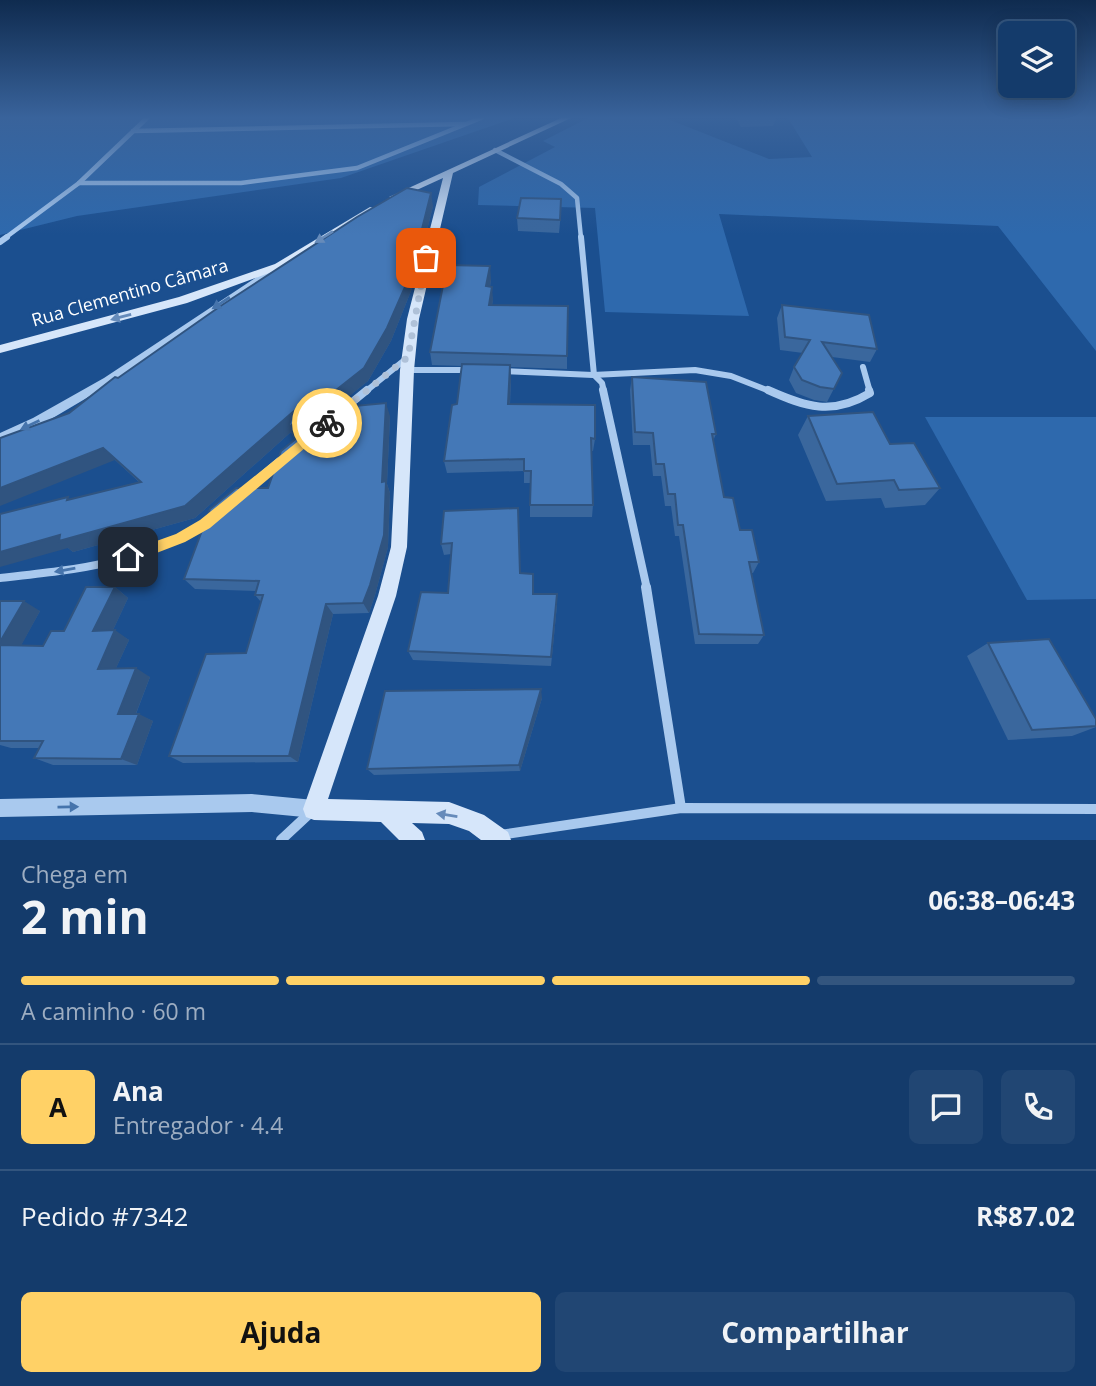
<!DOCTYPE html>
<html lang="pt">
<head>
<meta charset="utf-8">
<style>
  body { margin:0; font-family:"Open Sans",sans-serif; background:#214673; color:#f1f3f6; height:100vh; display:flex; flex-direction:column; font-size:26px; white-space:nowrap }
  * { box-sizing:border-box; margin:0 }
  p { font-size:23px; color:#9dadc1 }
  .icon { flex:none; width:38px; height:38px; fill:none; stroke:currentColor; stroke-width:2; stroke-linecap:round; stroke-linejoin:round }
  .map { position:relative; height:840px; overflow:hidden }
  .side { display:flex; flex-direction:column; background:#143b6b; flex:1 }
  .side>* { flex:none }
  .tools { position:absolute; left:998px; top:21px; display:grid; gap:14px }
  .tools a { display:grid; place-items:center; width:77px; height:77px; border-radius:10px; background:#143b6b; box-shadow:0 4px 18px #0003,0 0 0 2px #33557e; font-size:35px }
  .pin { position:absolute; display:grid; place-items:center; width:60px; height:60px; color:#fff; margin:-30px; border-radius:14px; box-shadow:0 4px 10px #0006 }
  .courier { position:absolute; display:grid; place-items:center; width:70px; height:70px; margin:-35px; border:5px solid #ffd166; border-radius:50%; background:#fff; color:#222; box-shadow:0 2px 9px #0007 }
  .headline em { font-style:normal; font-weight:700 }
  .headline div { display:flex; flex-direction:column-reverse }
  .headline { display:flex; align-items:center; justify-content:space-between; height:119px; padding:0 21px }
  h1 { font-size:46px; font-weight:700; line-height:52px }
  .bar { display:grid; grid-template-columns:repeat(4,1fr); gap:10px 7px; align-content:center; height:84px; padding:0 21px }
  .bar i { height:9px; border-radius:5px; background:#33557e }
  .bar .active { background:#ffd166 }
  .bar p { grid-column:span 4 }
  .line { display:flex; align-items:center; gap:18px; padding:0 21px; border-top:2px solid #33557e }
  .line div { flex:1 }
  .round { display:grid; place-items:center; flex:none; width:74px; height:74px; border-radius:10px; background:#214673 }
  .button { display:flex; gap:14px; margin-top:auto; padding:14px 21px }
  .button a { flex:1; height:80px; border-radius:10px; background:#ffd166; color:#111; font-size:28px; font-weight:700; line-height:80px; text-align:center }
  .button a+a { background:#214673; color:#f1f3f6 }
  .map>svg:first-child { display:block }
  .green { fill:#2e69ad }
  .lines { fill:none; stroke-linecap:round; stroke-linejoin:round }
  .minor-far3 { stroke:#a9c9ee; stroke-width:4.5 }
  .minor-far2 { stroke:#a9c9ee; stroke-width:6 }
  .minor-far1 { stroke:#a9c9ee; stroke-width:8 }
  .minor { stroke:#a9c9ee; stroke-width:10 }
  .tertiary { fill:#a9c9ee; fill-rule:evenodd }
  .secondary { fill:#d6e6fa; fill-rule:evenodd }
  .wall { fill:#3a679d }
  .shaded-wall { fill:#305480 }
  .building { fill:#4478b7; stroke:#305480; stroke-width:2 }
  .oneway { fill:#668bba }
  .oneway2 { fill:#4674ac }
  .route { fill:#ffd166 }
  .done { stroke:#afc1d8; stroke-width:7; stroke-dasharray:0 12.6 }
  .labels { text-anchor:middle; stroke-width:5; stroke-linejoin:round; paint-order:stroke }
  .far-street-label { font-size:18px; fill:#fff; stroke:#1b4f8f }
</style>
</head>
<body>
<div class="map">
<svg width="1096" height="840" viewBox="0 0 1096 840">
  <rect width="100%" height="100%" fill="#1b4f8f"/>
  <g class="green">
    <path d="M0 118H514L341 178 77 216 0 235Z"/>
    <path d="M588 118H665L769 159 812 157 788 118H1096V351L998 226 719 214 749 316 605 312 595 208 478 205 479 187 555 147 543 141Z"/>
    <path d="M925 417H1096V599L1027 600Z"/>
  </g>
  <g class="lines">
    <g class="minor-far3">
      <path d="M133 131 465 124"/>
      <path d="M495 150 561 184 577 198 581 238"/>
      <path d="M79 183H241L357 168 481 118"/>
      <path d="M5 238 79 183 147 118"/>
    </g>
    <g class="minor-far2">
      <path d="M581 237 594 375 602 383 604 392"/>
      <path d="M0 242 7 237"/>
      <path d="M863 367 870 392"/>
      <path d="M407 370H469"/>
      <path d="M502 371 593 375 695 370 731 376 772 392"/>
      <path d="M365 392 407 358"/>
    </g>
    <g class="minor-far1">
      <path d="M603 390 647 589"/>
      <path d="M768 390C806 407 832 416 870 393L869 390"/>
      <path d="M340 412 367 390"/>
      <path d="M243 492 282 459"/>
      <path d="M0 578C74 570 147 563 210 520"/>
    </g>
    <g class="minor">
      <path d="M646 587 681 808"/>
      <path d="M500 835 681 808 1096 809"/>
      <path d="M281 840 311 812"/>
    </g>
    <g class="tertiary">
      <path d="M278 263 281 264V268L112 383 41 425 0 444V433L33 418 104 378Z"/>
      <path d="M252 794 314 800 321 802 323 809 321 816 314 818 252 812 0 817V799Z"/>
    </g>
    <g class="secondary">
      <path d="M561 118H571L453 173 419 319 414 370 407 547 396 596 328 799 449 802 484 815 508 832 511 840H481L469 831 449 824 412 823 422 832 425 840H399L381 822 314 820 306 817 303 809 378 596 391 547 400 370 407 319 443 178 397 199 389 197Z"/>
      <path d="M370 207 374 208V212L283 268 187 303 0 353V345L179 297 275 264Z"/>
    </g>
  </g>
  <g class="wall">
    <path d="M736 118H776L773 126 741 127Z"/>
    <path d="M433 206 424 242 413 270 415 278 411 291 391 341 368 381 334 408 390 416 387 484 390 493 388 547 375 595 369 613 333 614 298 762 183 763 169 756 246 653 261 602 255 595 256 591 195 589 184 579 268 488 295 440 291 432 195 518 73 552 68 548 70 499 139 482 115 460 69 413 118 378Z"/>
    <path d="M561 212 559 233 518 231 517 218Z"/>
    <path d="M491 279 490 287 493 300 492 305 567 356V369L510 367 511 378 510 404 595 439 593 451H591L593 505 592 517H530V483H524V471L447 473 444 461 457 404 462 366 432 365 430 352Z"/>
    <path d="M782 305 877 349 870 362 832 357 842 373 827 402 814 400 796 393 789 380 794 367 803 353 780 350 777 318Z"/>
    <path d="M632 377 716 434 713 441 724 497 740 530 759 562 753 573H751L764 635 758 644H695L679 536H675L671 506H665L661 476H653L650 445H633L630 390Z"/>
    <path d="M808 416 890 444 940 488 925 505 885 508 881 498 826 501 798 435Z"/>
    <path d="M444 511 521 573 534 594 557 605 551 666 413 660 408 651 448 593 451 554 444 555 441 544Z"/>
    <path d="M115 587 128 598 113 630 129 640 116 668 150 677 136 714 153 721 137 765H53L34 758 39 748H11L0 745V601L40 611 21 645 43 646 64 631Z"/>
    <path d="M988 643 1096 719V727L1072 736 1008 740 967 656Z"/>
    <path d="M542 698 520 771 374 775 367 769Z"/>
  </g>
  <g class="shaded-wall">
    <path d="M431 193 433 206 424 242 413 270 415 278 411 291 391 341 368 381 295 440 291 432 195 518 73 552 68 548 0 567V552L60 535 185 506 407 265Z"/>
    <path d="M490 266 491 279 488 300 486 286Z"/>
    <path d="M492 287 493 300 490 318 489 305Z"/>
    <path d="M510 365 511 378 509 417 508 404Z"/>
    <path d="M386 403 390 416 387 484 390 493 388 547 375 595 369 613 363 603 382 482Z"/>
    <path d="M103 448 115 460 0 506V488Z"/>
    <path d="M115 587 128 598 108 641 93 631Z"/>
    <path d="M24 601 40 611 16 655 0 646V642Z"/>
    <path d="M326 604 333 614 298 762 289 756Z"/>
    <path d="M115 630 129 640 112 677 98 669Z"/>
    <path d="M136 668 150 677 133 721 118 714Z"/>
    <path d="M541 689 542 698 520 771 519 765Z"/>
    <path d="M139 714 153 721 137 765 121 759Z"/>
  </g>
  <g class="building">
    <path d="M407 188 431 193 422 229 407 265H412L409 278 387 328 364 368 288 428 294 411 185 506 59 541 60 535 0 552V514L68 497 67 500 141 482 103 448 0 488V438L69 413 115 377 118 378 222 305 357 217Z"/>
    <path d="M521 198 561 199 560 220 517 218Z"/>
    <path d="M447 265 490 266 486 286 492 287 489 305 568 306 567 356 430 352Z"/>
    <path d="M782 305 869 315 877 349 822 342 842 373 834 389 820 387 802 380 794 367 810 340 785 337Z"/>
    <path d="M462 364 510 365 508 404 595 405V439L591 438 593 505H530L531 471H524V459L444 461 452 405 457 404Z"/>
    <path d="M632 377 706 382 716 434H712L724 497 733 498 740 530H752L759 562H749L764 635 699 634 683 525H678L675 494H668L664 464H656L653 433 635 432Z"/>
    <path d="M386 403 382 482 386 481 384 535 370 585 363 603 326 604 289 756H169L206 654 246 653 263 595H255L259 581 184 579 210 509 236 488H268L281 451 333 408Z"/>
    <path d="M873 412 890 444 914 443 940 488 899 490 894 480 837 484 808 416Z"/>
    <path d="M518 508 520 573 533 574V594H557L551 657 408 651 421 592 448 593 452 543 441 544 444 511Z"/>
    <path d="M86 587H115L93 631 115 630 98 669 136 668 118 714H139L121 759 34 758 43 741H0V645L43 646 51 631H64Z"/>
    <path d="M0 601H24L0 642Z"/>
    <path d="M1049 639 1096 719V726L1032 730 988 643Z"/>
    <path d="M541 689 519 765 367 769 385 691Z"/>
  </g>
  <defs><path id="oneway-solid" d="M-6-.8H1V-3.2L6.5 0L1 3.2V.8H-6Z" transform="scale(1.75)"/></defs>
  <g class="oneway">
    <use href="#oneway-solid" transform="translate(324 237) rotate(148)"/>
    <use href="#oneway-solid" transform="translate(121 317) rotate(165)"/>
    <use href="#oneway-solid" transform="translate(447 815) rotate(-171)"/>
  </g>
  <g class="oneway2">
    <use href="#oneway-solid" transform="translate(221 303) rotate(147)"/>
    <use href="#oneway-solid" transform="translate(30 425) rotate(154)"/>
    <use href="#oneway-solid" transform="translate(65 570) rotate(170)"/>
    <use href="#oneway-solid" transform="translate(68 807) rotate(-1)"/>
  </g>
  <linearGradient id="sky" x2="0" y2="1"><stop stop-color="#0f2b4f"/><stop offset="0.5" stop-color="#39639b"/><stop offset="1" stop-color="#39639b" stop-opacity="0"/></linearGradient>
  <rect width="1096" height="235" fill="url(#sky)"/>
  <path class="route" d="M327 418 333 423 331 426 210 528 185 542 128 564 123 562V553L176 534 200 520Z"/>
  <g class="lines">
    <path class="done" d="M327 423 408 357 426 258"/>
  </g>
  <g class="labels">
    <g class="far-street-label">
      <text transform="translate(130 293) rotate(-16)" y="6">Rua Clementino Câmara</text>
    </g>
  </g>
</svg>
<div class="tools">
<a><svg class="icon" aria-label="layers" viewBox="0 0 24 24"><path d="M12 4l9 5-9 5-9-5zM3 14l9 5 9-5"/></svg></a>
</div>
<div class="pin" style="left:426px;top:258px;background:#ea580c"><svg class="icon" aria-label="bag" viewBox="0 0 24 24"><path d="M5 8h14l-1 12H6zM9 8a3 3 0 0 1 6 0"/></svg></div>
<div class="pin" style="left:128px;top:557px;background:#1f2937"><svg class="icon" aria-label="home" viewBox="0 0 24 24"><path d="M3 11l9-7 9 7M6 9v11h12V9"/></svg></div>
<div class="courier" style="left:327px;top:423px"><svg class="icon" aria-label="bike" viewBox="0 0 24 24"><circle cx="6" cy="16" r="4"/><circle cx="18" cy="16" r="4"/><path d="M6 16l4-8h5l3 8M10 8l3 8H6M13 5h3"/></svg></div>
</div>
<section class="side">
<div class="headline"><div><h1>2 min</h1><p>Chega em</p></div><em>06:38–06:43</em></div>
<div class="bar"><i class="active"></i><i class="active"></i><i class="active"></i><i></i><p>A caminho · 60 m</p></div>
<div class="line" style="height:126px"><b class="round" style="background:#ffd166;color:#111">A</b><div><b>Ana</b><p>Entregador · 4.4</p></div><a class="round"><svg class="icon" aria-label="chat" viewBox="0 0 24 24"><path d="M4 5h16v11H9l-5 4z"/></svg></a><a class="round"><svg class="icon" aria-label="phone" viewBox="0 0 24 24"><path d="M5 4h4l2 5-3 2q2 4 5 5l2-3 5 2v4C11 20 4 13 5 4z"/></svg></a></div>
<div class="line" style="height:91px"><div>Pedido #7342</div><b>R$87.02</b></div>
<div class="button"><a>Ajuda</a><a>Compartilhar</a></div>
</section>
</body>
</html>
